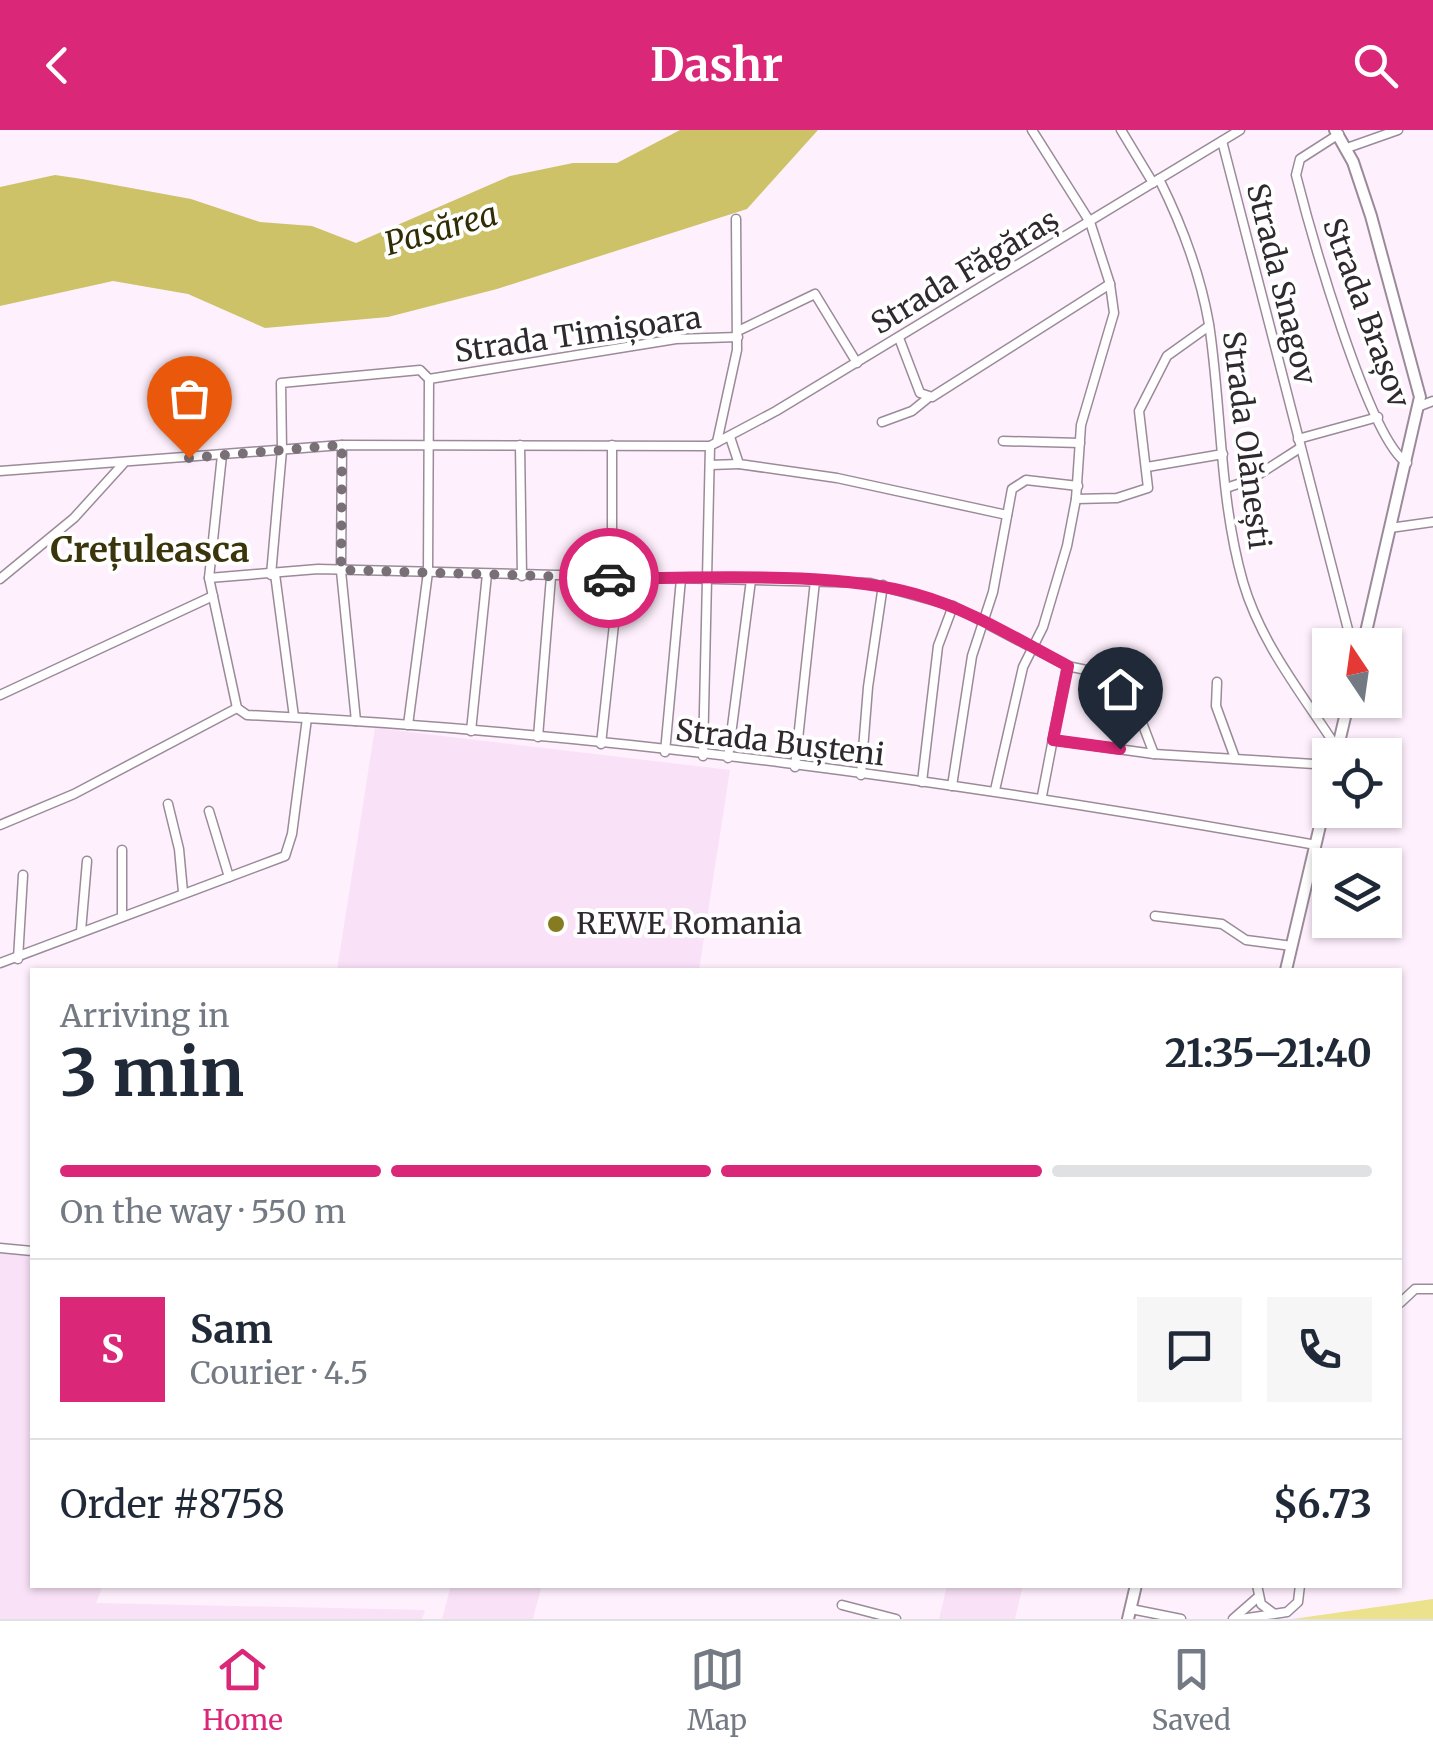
<!DOCTYPE html>
<html lang="en">
<head>
<meta charset="utf-8">
<style>
  body { margin:0; font-family:Merriweather,serif; background:#f6f6f7; color:#1f2937; height:100vh; display:flex; flex-direction:column; font-size:38px; white-space:nowrap }
  * { box-sizing:border-box; margin:0 }
  p { font-size:32px; color:#747a83 }
  .icon { flex:none; width:55px; height:55px; fill:none; stroke:currentColor; stroke-width:2; stroke-linecap:round; stroke-linejoin:round }
  .map { position:relative; flex:1; overflow:hidden }
  .sheet { position:absolute; left:30px; top:838px; width:1372px; height:620px; display:flex; flex-direction:column; background:#fff; border-radius:0px; box-shadow:0 2px 8px #0004 }
  .sheet>* { flex:none }
  .needle { width:65px; rotate:347deg }
  .fabs { position:absolute; left:1312px; top:498px; display:grid; gap:20px }
  .fabs a { display:grid; place-items:center; width:90px; height:90px; border-radius:0px; background:#fff; box-shadow:0 2px 8px #0004; font-size:50px }
  .pin { position:absolute; display:grid; place-items:center; width:85px; height:85px; color:#fff; margin:-102px -42px; border-radius:50% 50% 50% 0; rotate:-45deg; box-shadow:0 0 10px #0007 }
  .pin .icon { rotate:45deg }
  .courier { position:absolute; display:grid; place-items:center; width:100px; height:100px; margin:-50px; border:8px solid #db2777; border-radius:50%; background:#fff; color:#222; box-shadow:0 2px 12px #0007 }
  .summary em { font-style:normal; font-weight:700 }
  .summary div { display:flex; flex-direction:column-reverse }
  .summary { display:flex; align-items:center; justify-content:space-between; height:170px; padding:0 30px }
  h1 { font-size:65px; font-weight:700; line-height:75px }
  .bar { display:grid; grid-template-columns:repeat(4,1fr); gap:15px 10px; align-content:center; height:120px; padding:0 30px }
  .bar i { height:12px; border-radius:8px; background:#e0e1e3 }
  .bar .selected { background:#db2777 }
  .bar p { grid-column:span 4 }
  .line { display:flex; align-items:center; gap:25px; padding:0 30px; border-top:2px solid #e0e1e3 }
  .line div { flex:1 }
  .round { display:grid; place-items:center; flex:none; width:105px; height:105px; border-radius:0px; background:#f6f6f7 }
  header { display:flex; justify-content:space-between; align-items:center; height:130px; padding:0 30px; background:#db2777; color:#fff; font-size:45px; font-weight:700 }
  .tab-bar { display:flex; justify-content:space-around; align-items:center; height:140px; border-top:2px solid #e0e1e3; background:#fff; font-size:28px; color:#747a83 }
  .tab-bar a { display:grid; justify-items:center; gap:5px }
  .tab-bar .selected { color:#db2777 }
  .map>svg:first-child { display:block }
  .built { fill:#f9e1f7 }
  .green { fill:#ece18d }
  .water { fill:#cdc267 }
  .lines { fill:none; stroke-linecap:round; stroke-linejoin:round }
  .minor-casing { stroke:#9b8b9a; stroke-width:11 }
  .secondary-casing { stroke:#9b8b9a; stroke-width:14 }
  .minor { stroke:#fff; stroke-width:8 }
  .secondary { stroke:#fff; stroke-width:10 }
  .done { stroke:#786f77; stroke-width:10; stroke-dasharray:0 18 }
  .route { stroke:#db2777; stroke-width:12 }
  .poi-dot { fill:#867b20; stroke:#fff; stroke-width:4 }
  .labels { text-anchor:middle; stroke-width:8; stroke-linejoin:round; paint-order:stroke }
  .street-label { font-size:30px; fill:#30292f; stroke:#fff }
  .poi-label { font-size:30px; fill:#30292f; stroke:#fff; text-anchor:start }
  .water-label { font-size:32px; font-style:italic; fill:#312c03; stroke:#fff }
  .quarter-label { font-size:35px; font-weight:bold; fill:#3a350a; stroke:#fff }
</style>
</head>
<body>
<header><svg class="icon" aria-label="back" viewBox="0 0 24 24"><path d="M15 5l-7 7 7 7"/></svg>Dashr<svg class="icon" aria-label="search" viewBox="0 0 24 24"><circle cx="10" cy="10" r="6"/><path d="M15 15l6 6"/></svg></header>
<div class="map">
<svg width="1433" height="1489" viewBox="0 0 1433 1489">
  <rect width="100%" height="100%" fill="#fef0fd"/>
  <g class="built">
    <path d="M375 598 730 640 699 840H337Z"/>
    <path d="M0 1118 32 1121V1455H103L96 1473 425 1480 422 1489H0Z"/>
    <path d="M451 1455H542L533 1489H442Z"/>
    <path d="M947 1455H1023L1015 1489H939Z"/>
  </g>
  <path class="green" d="M1433 1469V1489H1293Z"/>
  <path class="water" d="M680 0H818L747 79 497 159 388 187 265 198 188 164 113 151 0 176V57L55 45 82 49 191 69 260 92 312 96 356 113 510 46 573 33H617Z"/>
  <g class="lines">
    <defs>
      <g id="minor">
        <path d="M1121 0 1153 53"/>
        <path d="M1339 4 1300 29 1296 45C1309 96 1368 309 1407 333"/>
        <path d="M1222 11 1352 515"/>
        <path d="M1347 18 1398 0"/>
        <path d="M1159 49C1182 95 1200 143 1209 194 1222 280 1219 368 1243 452 1261 514 1303 565 1337 618"/>
        <path d="M738 201 815 164 857 233"/>
        <path d="M899 208 920 263 932 267 1110 154"/>
        <path d="M1420 276 1433 271"/>
        <path d="M882 292 912 281 928 268"/>
        <path d="M730 307 739 334 837 348 1007 385"/>
        <path d="M1298 309 1378 287"/>
        <path d="M1003 311 1080 313"/>
        <path d="M717 312 737 220 736 89"/>
        <path d="M342 315 341 441 356 591"/>
        <path d="M520 315 522 446"/>
        <path d="M612 315V448"/>
        <path d="M222 325 209 448 237 578"/>
        <path d="M710 335 739 334"/>
        <path d="M1147 337 1223 324"/>
        <path d="M0 341 342 315 710 316 776 281 1240 0"/>
        <path d="M1226 358 1250 350 1300 318"/>
        <path d="M1076 369 1117 368 1148 358 1139 281 1167 226 1209 196"/>
        <path d="M1390 398 1433 392"/>
        <path d="M275 444 294 587"/>
        <path d="M271 445 282 320 281 253 420 240 429 249"/>
        <path d="M209 448 318 439 870 453 953 476 1067 536 1125 548 1154 624"/>
        <path d="M0 449 74 388 123 334"/>
        <path d="M1217 552 1216 576 1235 628"/>
        <path d="M0 565 213 466"/>
        <path d="M237 578 247 585C606 602 963 652 1316 715"/>
        <path d="M408 595 428 442 429 249 676 209 738 207"/>
        <path d="M471 601 487 444"/>
        <path d="M538 607 551 447"/>
        <path d="M1053 610 1154 624 1330 635"/>
        <path d="M601 614 619 448"/>
        <path d="M665 622 681 449"/>
        <path d="M703 626 710 316"/>
        <path d="M728 628 751 450"/>
        <path d="M795 637 815 451"/>
        <path d="M861 645 868 557 883 455"/>
        <path d="M922 652 938 516 953 476"/>
        <path d="M952 656 972 526 993 462 1012 359 1026 350 1078 356"/>
        <path d="M995 660 1023 537 1043 497 1067 416 1076 369 1081 295 1114 183 1110 154 1090 92 1032 0"/>
        <path d="M1042 666 1067 536"/>
        <path d="M168 674 179 719 183 762"/>
        <path d="M209 681 229 747"/>
        <path d="M0 695 74 664 237 578"/>
        <path d="M122 784V720"/>
        <path d="M1155 786 1222 794 1246 810 1292 816"/>
        <path d="M81 801 87 731"/>
        <path d="M18 829 23 745"/>
        <path d="M0 833 285 726 292 704 307 588"/>
        <path d="M0 1118 32 1121"/>
        <path d="M1400 1173 1415 1159H1433"/>
        <path d="M1257 1455 1261 1474 1273 1483"/>
        <path d="M842 1475 896 1489"/>
        <path d="M1131 1479 1181 1489"/>
        <path d="M1233 1489 1257 1468"/>
        <path d="M1241 1489 1287 1482 1298 1472 1300 1455"/>
      </g>
      <g id="secondary">
        <path d="M1335 0 1353 32 1371 86 1420 267 1363 515"/>
        <path d="M1336 625 1349 570"/>
        <path d="M1286 840 1330 653"/>
        <path d="M1128 1489 1136 1455"/>
      </g>
    </defs>
    <use href="#minor" class="minor-casing"/>
    <use href="#secondary" class="secondary-casing"/>
    <use href="#minor" class="minor"/>
    <use href="#secondary" class="secondary"/>
  </g>
  <g class="lines">
    <path class="done" d="M189 328 342 315 341 440 609 448"/>
    <path class="route" d="M609 448C700 449 830 440 915 464 970 479 1018 510 1068 536L1053 610 1120 619"/>
  </g>
  <circle class="poi-dot" cx="556" cy="794" r="10"/>
  <g class="labels">
    <g class="street-label">
      <text transform="translate(965 142) rotate(-31)" y="10">Strada Făgăraș</text>
      <text transform="translate(1281 154) rotate(76)" y="10">Strada Snagov</text>
      <text transform="translate(1366 183) rotate(70)" y="10">Strada Brașov</text>
      <text transform="translate(578 205) rotate(-8)" y="10">Strada Timișoara</text>
      <text transform="translate(1246 310) rotate(83)" y="10">Strada Olănești</text>
      <text transform="translate(780 613) rotate(7)" y="10">Strada Bușteni</text>
    </g>
    <g class="poi-label">
      <text x="576" y="804">REWE Romania</text>
    </g>
    <g class="water-label">
      <text transform="translate(441 99) rotate(-16)" y="11">Pasărea</text>
    </g>
    <g class="quarter-label">
      <text x="150" y="432">Crețuleasca</text>
    </g>
  </g>
</svg>
<div class="fabs">
<a><svg class="needle" viewBox="-14 -14 28 28"><path d="M0-13l5 13h-10z" fill="#e53935"/><path d="M0 13l5-13h-10z" fill="#747a83"/></svg></a>
<a><svg class="icon" aria-label="locate" viewBox="0 0 24 24"><circle cx="12" cy="12" r="6"/><path d="M12 2v4M12 18v4M2 12h4M18 12h4"/></svg></a>
<a><svg class="icon" aria-label="layers" viewBox="0 0 24 24"><path d="M12 4l9 5-9 5-9-5zM3 14l9 5 9-5"/></svg></a>
</div>
<div class="pin" style="left:189px;top:328px;background:#ea580c"><svg class="icon" aria-label="bag" viewBox="0 0 24 24"><path d="M5 8h14l-1 12H6zM9 8a3 3 0 0 1 6 0"/></svg></div>
<div class="pin" style="left:1120px;top:619px;background:#1f2937"><svg class="icon" aria-label="home" viewBox="0 0 24 24"><path d="M3 11l9-7 9 7M6 9v11h12V9"/></svg></div>
<div class="courier" style="left:609px;top:448px"><svg class="icon" aria-label="car" viewBox="0 0 24 24"><path d="M5 17H2v-5l4-1 3-4h7l3 4 3 1v5h-3M9 17h6M6 11h13"/><circle cx="7" cy="17" r="2"/><circle cx="17" cy="17" r="2"/></svg></div>
<section class="sheet">
<div class="summary"><div><h1>3 min</h1><p>Arriving in</p></div><em>21:35–21:40</em></div>
<div class="bar"><i class="selected"></i><i class="selected"></i><i class="selected"></i><i></i><p>On the way · 550 m</p></div>
<div class="line" style="height:180px"><b class="round" style="background:#db2777;color:#fff">S</b><div><b>Sam</b><p>Courier · 4.5</p></div><a class="round"><svg class="icon" aria-label="chat" viewBox="0 0 24 24"><path d="M4 5h16v11H9l-5 4z"/></svg></a><a class="round"><svg class="icon" aria-label="phone" viewBox="0 0 24 24"><path d="M5 4h4l2 5-3 2q2 4 5 5l2-3 5 2v4C11 20 4 13 5 4z"/></svg></a></div>
<div class="line" style="height:130px"><div>Order #8758</div><b>$6.73</b></div>
</section>
</div>
<nav class="tab-bar">
<a class="selected"><svg class="icon" aria-label="home" viewBox="0 0 24 24"><path d="M3 11l9-7 9 7M6 9v11h12V9"/></svg>Home</a>
<a><svg class="icon" aria-label="map" viewBox="0 0 24 24"><path d="M3 6l6-2 6 2 6-2v14l-6 2-6-2-6 2zM9 4v14M15 6v14"/></svg>Map</a>
<a><svg class="icon" aria-label="saved" viewBox="0 0 24 24"><path d="M7 4h10v16l-5-4-5 4z"/></svg>Saved</a>
</nav>
</body>
</html>
